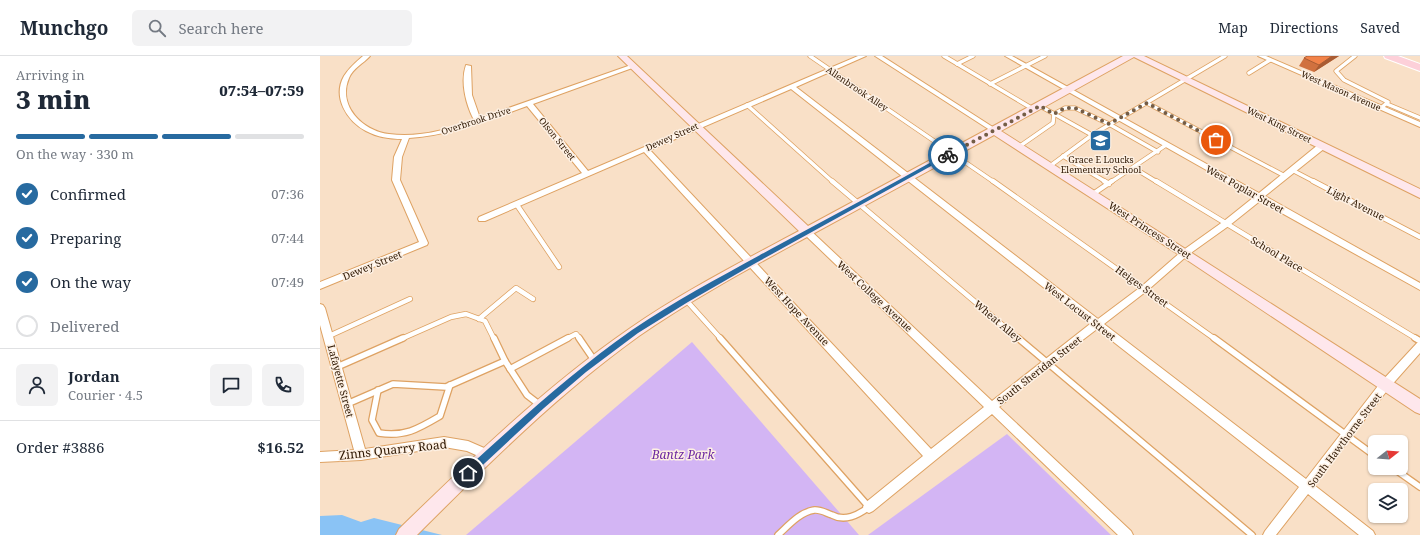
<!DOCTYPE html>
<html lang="en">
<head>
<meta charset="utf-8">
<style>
  body { margin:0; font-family:"Noto Serif",serif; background:#f2f2f3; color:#1f2937; height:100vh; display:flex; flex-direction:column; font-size:15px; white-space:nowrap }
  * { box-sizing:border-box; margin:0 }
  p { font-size:13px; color:#747a83 }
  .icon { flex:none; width:22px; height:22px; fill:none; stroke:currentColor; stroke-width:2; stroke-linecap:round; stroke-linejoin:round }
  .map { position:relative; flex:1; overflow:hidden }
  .details { display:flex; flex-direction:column; background:#fff; width:320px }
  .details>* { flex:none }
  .needle { width:26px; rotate:73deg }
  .tools { position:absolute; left:1048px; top:379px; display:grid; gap:8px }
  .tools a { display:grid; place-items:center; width:40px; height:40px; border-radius:6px; background:#fff; box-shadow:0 1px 3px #0004; font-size:20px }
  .pin { position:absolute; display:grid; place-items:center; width:34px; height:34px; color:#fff; margin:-17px; border:2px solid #fff; border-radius:50%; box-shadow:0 1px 4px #0007 }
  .courier { position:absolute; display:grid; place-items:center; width:40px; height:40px; margin:-20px; border:3px solid #276aa0; border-radius:50%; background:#fff; color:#222; box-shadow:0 1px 5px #0007 }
  .summary em { font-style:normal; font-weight:800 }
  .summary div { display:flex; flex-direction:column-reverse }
  .summary { display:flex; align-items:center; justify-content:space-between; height:68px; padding:0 16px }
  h1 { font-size:26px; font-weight:800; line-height:30px }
  .bar { display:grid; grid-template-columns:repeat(4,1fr); gap:6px 4px; align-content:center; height:48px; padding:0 16px }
  .bar i { height:5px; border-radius:3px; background:#e0e1e3 }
  .bar .selected { background:#276aa0 }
  .bar p { grid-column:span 4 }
  .line { display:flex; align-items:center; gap:10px; padding:0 16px; border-top:1px solid #e0e1e3 }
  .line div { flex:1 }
  .round { display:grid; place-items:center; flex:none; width:42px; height:42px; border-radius:6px; background:#f2f2f3 }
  ol { padding:0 16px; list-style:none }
  li { display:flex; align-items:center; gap:12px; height:44px }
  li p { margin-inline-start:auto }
  li .icon { padding:4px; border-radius:50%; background:#276aa0; color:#fff; stroke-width:4 }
  li:last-child { color:#747a83 }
  li i { width:22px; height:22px; border:2px solid #e0e1e3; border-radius:50% }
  header { display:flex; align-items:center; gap:24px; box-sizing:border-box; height:56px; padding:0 20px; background:#fff; border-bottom:1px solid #e0e1e3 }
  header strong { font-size:19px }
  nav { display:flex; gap:22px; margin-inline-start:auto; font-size:14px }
  .search { width:280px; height:36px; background:#f2f2f3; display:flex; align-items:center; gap:10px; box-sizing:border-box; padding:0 14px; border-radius:6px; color:#747a83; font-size:15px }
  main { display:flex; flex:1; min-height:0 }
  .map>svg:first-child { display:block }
  .green { fill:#d3b5f4 }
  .water { fill:#8ac3f5 }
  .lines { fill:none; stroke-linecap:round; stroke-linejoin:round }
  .lane-far2-casing { stroke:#dea263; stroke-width:5 }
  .lane-far1-casing { stroke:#dea263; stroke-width:6 }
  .lane-casing { stroke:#dea263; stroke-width:8 }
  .street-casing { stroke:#dea263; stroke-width:2 }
  .secondary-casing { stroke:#dea263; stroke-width:2 }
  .primary-casing { stroke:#fff; stroke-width:2 }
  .lane-far2 { stroke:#fff; stroke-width:3.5 }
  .lane-far1 { stroke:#fff; stroke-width:4.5 }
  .lane { stroke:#fff; stroke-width:5.5 }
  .street { fill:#fff; fill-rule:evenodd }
  .secondary { fill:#fee7ec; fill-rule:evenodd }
  .primary { fill:#fdd0d9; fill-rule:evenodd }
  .wall { fill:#d0713f }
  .shaded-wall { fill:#a95c33 }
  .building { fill:#f28349; stroke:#a95c33 }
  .route { fill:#276aa0 }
  .done { stroke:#745d46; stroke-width:4; stroke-dasharray:0 7.2 }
  .labels { text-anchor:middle; stroke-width:3; stroke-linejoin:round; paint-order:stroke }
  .far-street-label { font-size:9px; fill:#2d1600; stroke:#fdf0e3 }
  .far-poi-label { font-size:9px; fill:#2d1600; stroke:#fdf0e3 }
  .street-label { font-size:10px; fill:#2d1600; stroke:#fdf0e3 }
  .near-street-label { font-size:12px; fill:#2d1600; stroke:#fdf0e3 }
  .near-park-label { font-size:12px; font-style:italic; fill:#6c27a0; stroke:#fdf0e3 }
</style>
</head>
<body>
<header>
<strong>Munchgo</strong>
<div class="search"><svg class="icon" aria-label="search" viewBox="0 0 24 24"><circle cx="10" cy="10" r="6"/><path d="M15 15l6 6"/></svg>Search here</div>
<nav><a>Map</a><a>Directions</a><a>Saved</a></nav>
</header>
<main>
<section class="details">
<div class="summary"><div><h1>3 min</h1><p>Arriving in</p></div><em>07:54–07:59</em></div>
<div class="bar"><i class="selected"></i><i class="selected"></i><i class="selected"></i><i></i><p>On the way · 330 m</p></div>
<ol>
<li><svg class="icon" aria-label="check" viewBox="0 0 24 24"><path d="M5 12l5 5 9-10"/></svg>Confirmed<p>07:36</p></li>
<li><svg class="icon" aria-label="check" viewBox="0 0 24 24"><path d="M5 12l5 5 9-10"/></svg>Preparing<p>07:44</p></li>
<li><svg class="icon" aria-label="check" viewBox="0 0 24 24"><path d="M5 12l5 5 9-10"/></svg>On the way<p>07:49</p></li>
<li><i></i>Delivered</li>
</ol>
<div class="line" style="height:72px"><a class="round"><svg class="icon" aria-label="person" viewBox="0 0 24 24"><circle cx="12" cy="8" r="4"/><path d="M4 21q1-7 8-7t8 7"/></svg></a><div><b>Jordan</b><p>Courier · 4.5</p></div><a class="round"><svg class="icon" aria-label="chat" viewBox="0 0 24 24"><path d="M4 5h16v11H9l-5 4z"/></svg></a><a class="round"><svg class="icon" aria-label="phone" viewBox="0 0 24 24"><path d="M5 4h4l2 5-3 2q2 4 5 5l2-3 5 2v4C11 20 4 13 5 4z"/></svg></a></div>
<div class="line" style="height:52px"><div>Order #3886</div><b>$16.52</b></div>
</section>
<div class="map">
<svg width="1100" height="479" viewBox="0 0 1100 479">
  <rect width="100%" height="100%" fill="#f9e0c7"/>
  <g class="green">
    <path d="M372 286 539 479H146Z"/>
    <path d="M687 378 791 479H548Z"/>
  </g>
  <path class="water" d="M22 459 41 466 54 462 122 479H0V460Z"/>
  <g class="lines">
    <defs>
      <g id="lane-far2">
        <path d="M490 0 674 126"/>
        <path d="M624 0 713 53"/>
        <path d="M1035 0 1016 15 1024 24 1068 46 1061 52"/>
        <path d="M637 8 653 0"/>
        <path d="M929 17 950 4"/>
        <path d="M670 28 725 0"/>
        <path d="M827 47 965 120"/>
        <path d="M1067 48 1100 62"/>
        <path d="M427 49 513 126"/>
        <path d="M720 50 772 79 905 0"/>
        <path d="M700 90 733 67 734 58 745 52H755L789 68 838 96"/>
        <path d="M743 100 786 126"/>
        <path d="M730 110 772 79"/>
        <path d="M814 112 837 126"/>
        <path d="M972 114 995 126"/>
        <path d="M791 126 846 89"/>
      </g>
      <g id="lane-far1">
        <path d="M512 125 699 283"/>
        <path d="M673 125 895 283"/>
        <path d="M784 125 789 128"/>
        <path d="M836 125 1097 283"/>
        <path d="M993 125 1100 181"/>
        <path d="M773 138 792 125"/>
        <path d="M197 149 239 211"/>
        <path d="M366 244 401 283"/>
        <path d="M159 263 196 232 213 243"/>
        <path d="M9 280 90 243"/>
        <path d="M81 283 131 261 146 258 165 265 174 283"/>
        <path d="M246 283 256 278 260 283"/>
      </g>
      <g id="lane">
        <path d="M174 282 185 305"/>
        <path d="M259 282 274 304"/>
        <path d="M400 282 549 451C538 459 525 466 512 459 506 457 500 453 494 454 480 456 468 470 458 479"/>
        <path d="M698 282 932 479"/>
        <path d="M894 282 1055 400"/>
        <path d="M1095 282 1100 285"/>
        <path d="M17 311 83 282"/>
        <path d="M190 313 248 282"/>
        <path d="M58 334 52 364 59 377C85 381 98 373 120 360L130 329"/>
        <path d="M27 348 73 328 126 331 185 305 207 339 220 349"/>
        <path d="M1073 412 1100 431"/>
      </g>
      <g id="street">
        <path d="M43 0H50C43 8 33 12 29 22 17 50 43 75 69 78 97 82 128 74 154 64 146 49 140 26 146 9L151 10 152 39 160 62 311 9H315V11L213 48 268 115 538 0H546L476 31 778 263 822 230 862 195 904 165 934 141 685 0H692L939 137 999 88H1005V92L945 140 1100 227V234L940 145 910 169 868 199 828 234 784 268 986 423 1061 326 1097 287 1100 286V297L1069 332 994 429 1053 475 1055 479H1039L988 438 956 479H943L945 475 979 431 777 273 730 309 679 351 811 475 813 479H798L672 358 553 455 549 457 545 455 543 451 545 447 603 400 324 96 165 165H159L158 163 159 161 262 117 207 50C168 64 131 79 89 82L82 101 80 124 108 187 107 189 0 233V226L99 186 72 124 74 101 82 83C70 83 57 81 46 75 27 65 12 41 24 20 29 12 36 6 43 0ZM471 33 770 268 672 345 490 174H484L483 176 484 178 664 351 611 393 330 94Z"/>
        <path d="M555 0H562L679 75 677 76H673Z"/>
        <path d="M938 0H946L1100 66V71Z"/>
        <path d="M0 248 3 249 5 252 45 393 124 381 148 385 171 395 172 399 171 403 167 404 147 395 124 391 41 404 0 406V396L34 394 0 269Z"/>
      </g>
      <path id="secondary" d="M298 0H307L488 170 803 0H824L1100 133V142L814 1 681 75 1100 343V358L1095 356 861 200 674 79C612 113 550 147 487 181 430 212 372 243 319 280 238 338 167 409 97 479H76L79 473C152 402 225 331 309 273 362 236 421 206 479 175Z"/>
      <path id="primary" d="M1064 0H1078L1100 8V15L1065 2Z"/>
    </defs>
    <use href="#lane-far2" class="lane-far2-casing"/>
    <use href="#lane-far1" class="lane-far1-casing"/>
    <use href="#lane" class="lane-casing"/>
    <use href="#street" class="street-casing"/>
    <use href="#secondary" class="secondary-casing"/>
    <use href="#primary" class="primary-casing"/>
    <use href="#lane-far2" class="lane-far2"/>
    <use href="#lane-far1" class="lane-far1"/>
    <use href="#lane" class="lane"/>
    <use href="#street" class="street"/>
    <use href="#secondary" class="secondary"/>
    <use href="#primary" class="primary"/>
  </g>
  <path class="wall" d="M1019 0 994 16 979 10 984 2Z"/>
  <path class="shaded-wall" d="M1012 0H1019L994 16 999 9Z"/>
  <path class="building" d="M987 0H1012L999 9 984 2Z"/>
  <path class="route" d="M626 98 631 99 434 208 368 246 318 277 266 316 224 352 151 420H145V414C199 365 252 316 312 274 356 244 404 219 451 193 509 162 568 130 626 98Z"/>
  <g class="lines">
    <path class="done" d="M628 99 720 50 734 58 745 52H755L789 68 827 47 896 84"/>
  </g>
  <defs>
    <symbol id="school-square" viewBox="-11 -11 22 22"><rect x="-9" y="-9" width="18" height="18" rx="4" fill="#276aa0" stroke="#fdf0e3"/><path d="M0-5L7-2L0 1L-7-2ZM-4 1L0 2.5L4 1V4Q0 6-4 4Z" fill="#fff"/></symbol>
  </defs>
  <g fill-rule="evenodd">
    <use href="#school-square" x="768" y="72" width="25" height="25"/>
  </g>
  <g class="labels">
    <g class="far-street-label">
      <text transform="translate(537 33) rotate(34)" y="3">Allenbrook Alley</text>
      <text transform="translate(1021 35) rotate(24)" y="3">West Mason Avenue</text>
      <text transform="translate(156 65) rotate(-18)" y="3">Overbrook Drive</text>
      <text transform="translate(959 69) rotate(26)" y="3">West King Street</text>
      <text transform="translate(352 81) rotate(-24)" y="3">Dewey Street</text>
      <text transform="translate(237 83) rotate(51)" y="3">Olson Street</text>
    </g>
    <g class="far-poi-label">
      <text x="781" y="107">Grace E Loucks<tspan x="781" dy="10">Elementary School</tspan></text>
    </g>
    <g class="street-label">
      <text transform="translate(925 133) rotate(29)" y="4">West Poplar Street</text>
      <text transform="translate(1036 147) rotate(27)" y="4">Light Avenue</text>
      <text transform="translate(830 174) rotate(33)" y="4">West Princess Street</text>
      <text transform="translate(957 198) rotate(31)" y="4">School Place</text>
      <text transform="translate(52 209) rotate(-22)" y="4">Dewey Street</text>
      <text transform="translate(822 230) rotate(36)" y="4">Heiges Street</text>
      <text transform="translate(555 240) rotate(43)" y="4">West College Avenue</text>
      <text transform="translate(477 255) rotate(47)" y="4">West Hope Avenue</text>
      <text transform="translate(760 255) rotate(38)" y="4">West Locust Street</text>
      <text transform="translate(678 265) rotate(40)" y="4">Wheat Alley</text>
      <text transform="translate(719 314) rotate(-38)" y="4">South Sheridan Street</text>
      <text transform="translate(21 325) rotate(75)" y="4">Lafayette Street</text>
      <text transform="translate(1024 384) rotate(-53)" y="4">South Hawthorne Street</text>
    </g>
    <g class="near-street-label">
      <text transform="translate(73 394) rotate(-6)" y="4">Zinns Quarry Road</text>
    </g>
    <g class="near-park-label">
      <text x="363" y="403">Bantz Park</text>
    </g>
  </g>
</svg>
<div class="tools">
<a><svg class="needle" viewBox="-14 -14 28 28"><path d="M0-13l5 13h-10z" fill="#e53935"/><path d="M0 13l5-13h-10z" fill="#747a83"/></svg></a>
<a><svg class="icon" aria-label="layers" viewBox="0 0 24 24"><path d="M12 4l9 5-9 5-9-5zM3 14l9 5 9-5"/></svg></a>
</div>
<div class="pin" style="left:896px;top:84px;background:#ea580c"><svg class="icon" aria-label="bag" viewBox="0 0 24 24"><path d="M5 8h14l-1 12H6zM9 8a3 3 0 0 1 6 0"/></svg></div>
<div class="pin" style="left:148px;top:417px;background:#1f2937"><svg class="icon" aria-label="home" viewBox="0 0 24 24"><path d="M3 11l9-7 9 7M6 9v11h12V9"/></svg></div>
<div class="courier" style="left:628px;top:99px"><svg class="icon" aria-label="bike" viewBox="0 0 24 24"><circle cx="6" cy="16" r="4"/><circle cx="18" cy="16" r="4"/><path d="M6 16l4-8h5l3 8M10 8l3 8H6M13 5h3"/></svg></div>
</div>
</main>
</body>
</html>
